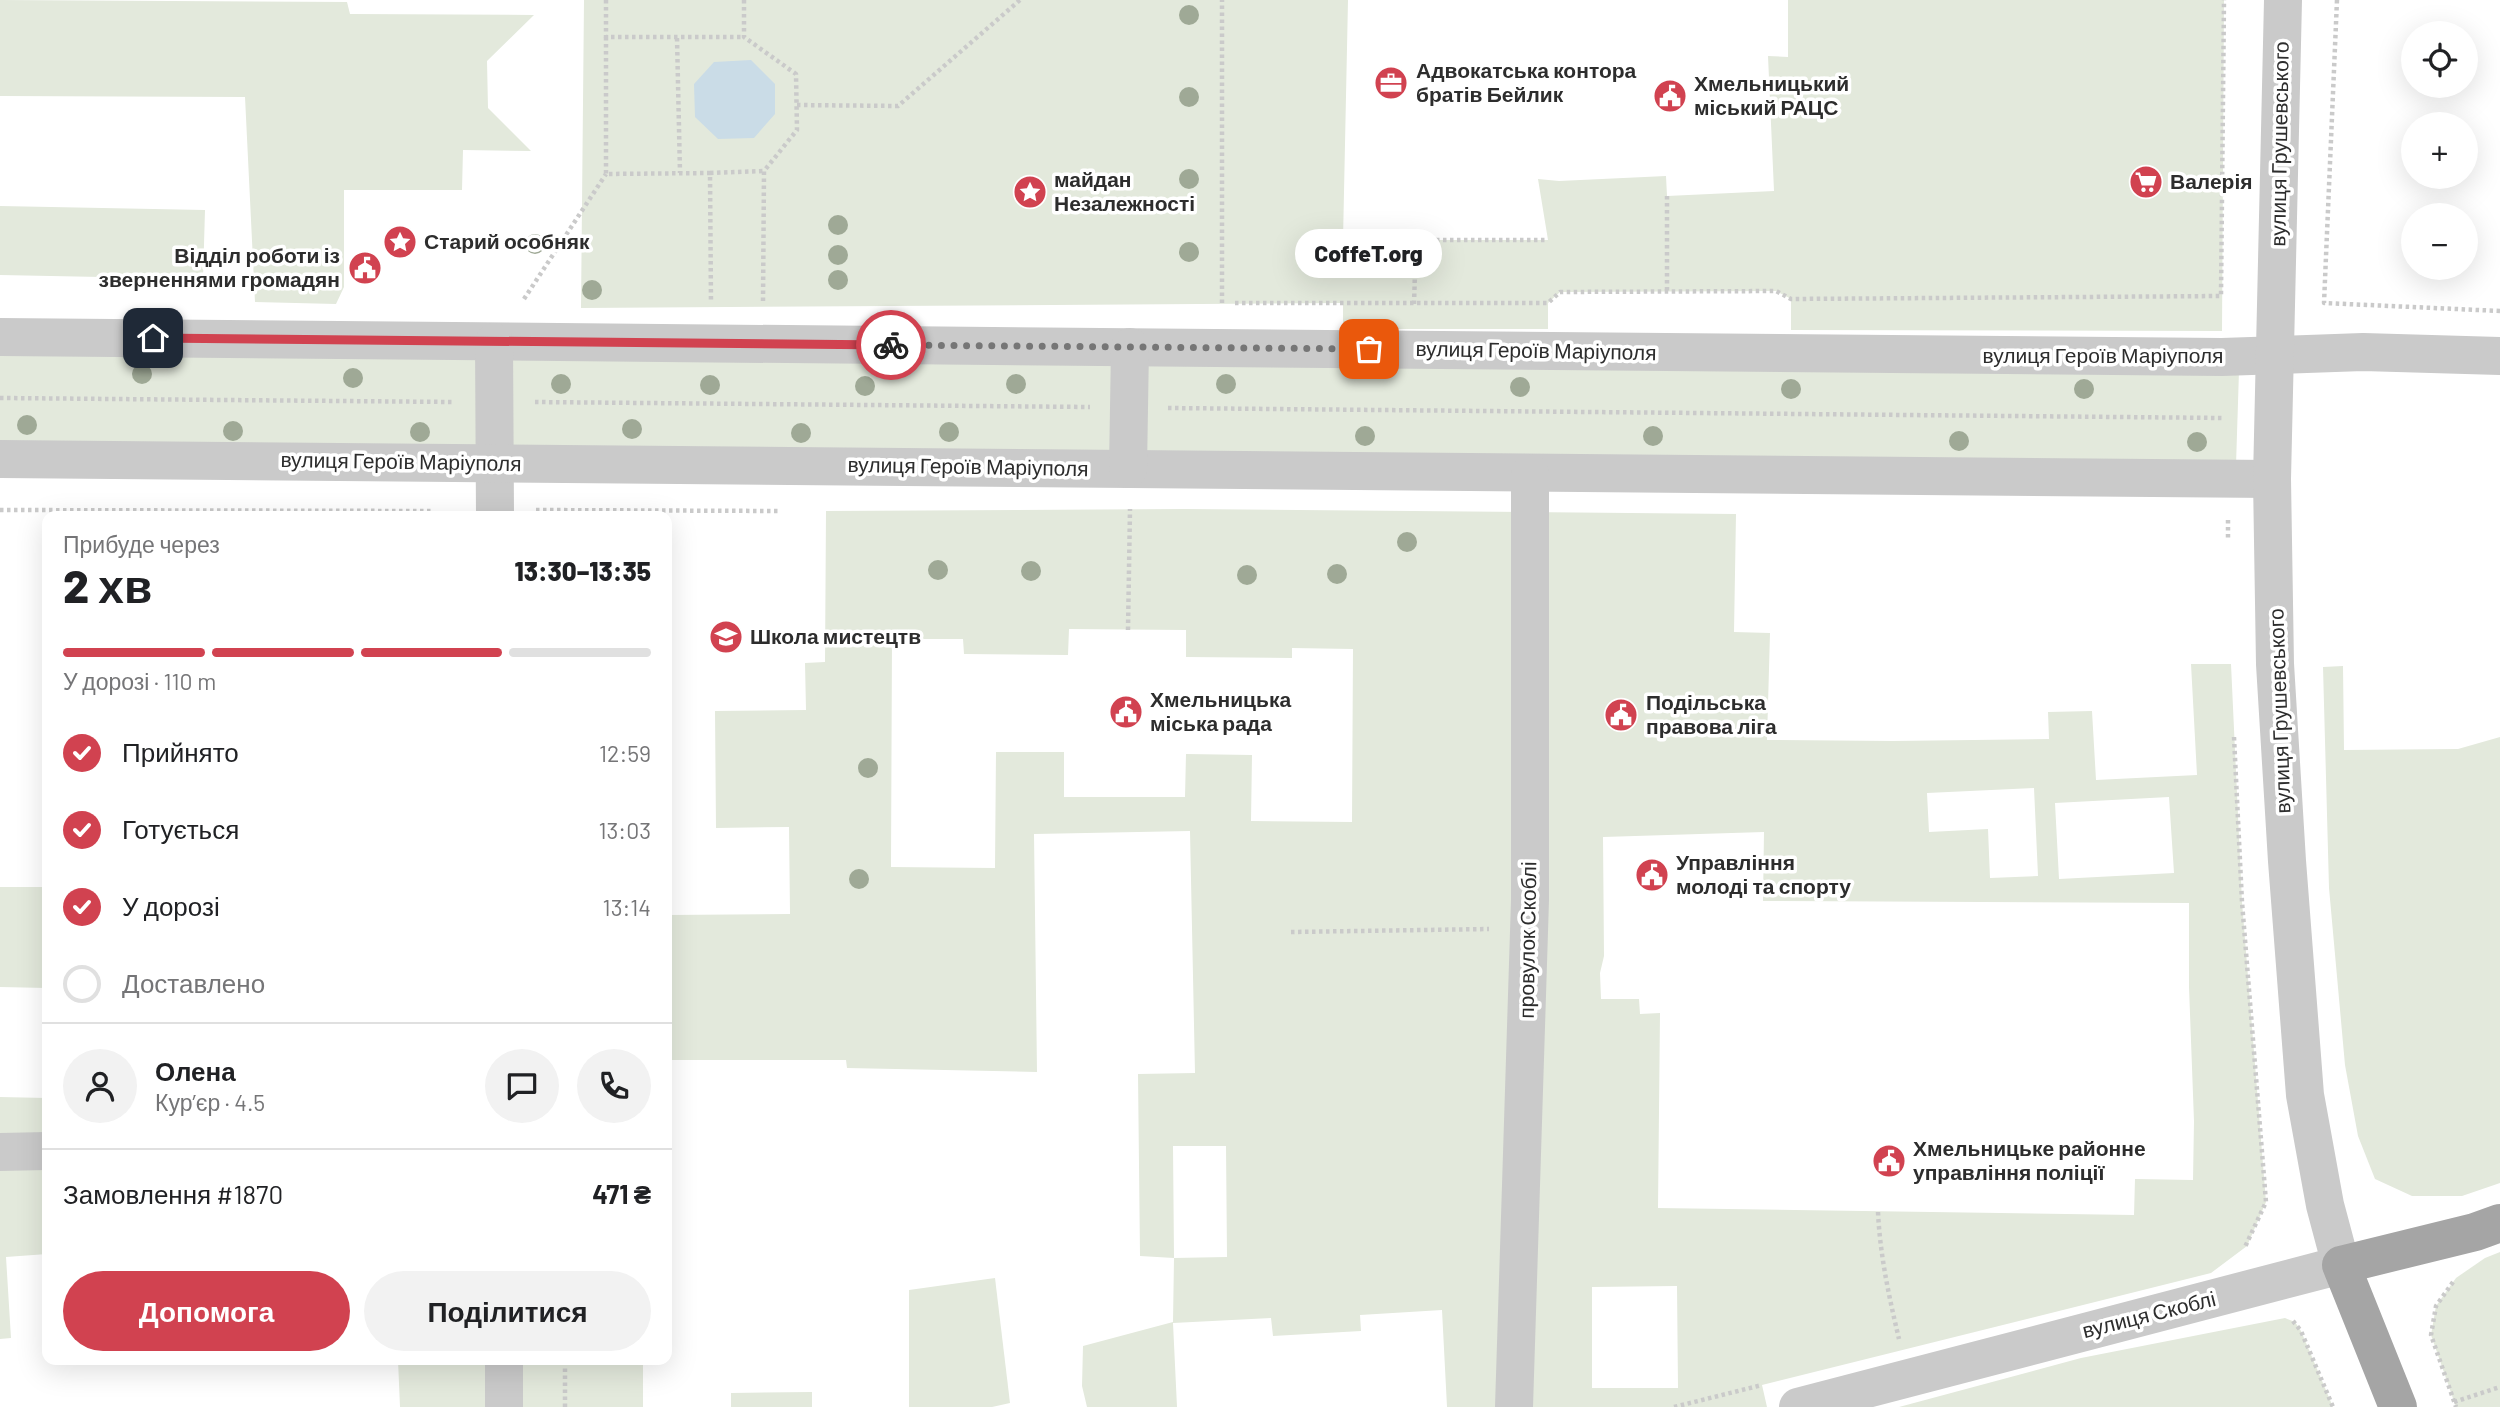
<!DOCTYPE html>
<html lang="uk">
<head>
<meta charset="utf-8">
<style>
  body { margin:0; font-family:Barlow,sans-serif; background:#f2f2f2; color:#202124; height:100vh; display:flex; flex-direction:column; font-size:26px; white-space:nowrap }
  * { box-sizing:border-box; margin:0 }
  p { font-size:23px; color:#757577 }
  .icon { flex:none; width:38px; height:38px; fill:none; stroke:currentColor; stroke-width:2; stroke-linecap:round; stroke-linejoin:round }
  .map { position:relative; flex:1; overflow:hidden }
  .panel { position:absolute; left:42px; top:511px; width:630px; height:854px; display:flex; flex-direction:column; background:#fff; border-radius:14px; box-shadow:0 7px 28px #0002 }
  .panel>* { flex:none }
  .buttons { position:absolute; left:2401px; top:21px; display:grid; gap:14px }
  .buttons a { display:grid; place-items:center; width:77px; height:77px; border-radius:50%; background:#fff; box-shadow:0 7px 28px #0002; font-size:35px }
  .pin { position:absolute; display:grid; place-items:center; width:60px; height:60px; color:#fff; margin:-30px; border-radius:14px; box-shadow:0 4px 10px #0006 }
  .courier { position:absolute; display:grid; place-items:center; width:70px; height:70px; margin:-35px; border:5px solid #d14250; border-radius:50%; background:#fff; color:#222; box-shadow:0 2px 9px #0007 }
  .bubble { position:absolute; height:49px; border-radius:24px; background:#fff; box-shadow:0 7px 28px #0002; font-size:23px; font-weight:800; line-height:49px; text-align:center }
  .overview em { font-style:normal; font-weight:800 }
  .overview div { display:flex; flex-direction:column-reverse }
  .overview { display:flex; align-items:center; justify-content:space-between; height:119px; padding:0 21px }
  h1 { font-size:46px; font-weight:800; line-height:52px }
  .bar { display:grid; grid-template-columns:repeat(4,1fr); gap:10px 7px; align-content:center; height:84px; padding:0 21px }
  .bar i { height:9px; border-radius:5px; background:#e0e0e0 }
  .bar .current { background:#d14250 }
  .bar p { grid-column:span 4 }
  .line { display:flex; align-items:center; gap:18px; padding:0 21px; border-top:2px solid #e0e0e0 }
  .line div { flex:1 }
  .round { display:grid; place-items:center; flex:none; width:74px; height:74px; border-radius:37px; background:#f2f2f2 }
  ol { padding:0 21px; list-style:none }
  li { display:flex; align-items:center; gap:21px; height:77px }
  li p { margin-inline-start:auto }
  li .icon { padding:7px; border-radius:50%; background:#d14250; color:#fff; stroke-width:4 }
  li:last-child { color:#757577 }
  li i { width:38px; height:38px; border:4px solid #e0e0e0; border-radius:50% }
  .cta { display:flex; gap:14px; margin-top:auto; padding:14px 21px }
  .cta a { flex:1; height:80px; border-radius:42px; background:#d14250; color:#fff; font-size:28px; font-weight:800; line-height:80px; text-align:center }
  .cta a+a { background:#f2f2f2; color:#202124 }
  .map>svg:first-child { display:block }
  .green { fill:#e3e9dc; fill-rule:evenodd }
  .water { fill:#cadce7 }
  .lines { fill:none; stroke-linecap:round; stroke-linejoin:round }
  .path { stroke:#cacaca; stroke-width:4.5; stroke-dasharray:3.5 3.5; stroke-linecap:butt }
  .minor { stroke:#cacaca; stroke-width:38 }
  .major { stroke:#a5a5a5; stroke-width:38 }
  .tree { fill:#9fa996 }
  .done { stroke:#767676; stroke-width:7; stroke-dasharray:0 12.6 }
  .route { stroke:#d14250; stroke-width:9 }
  .labels { text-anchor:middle; stroke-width:7; stroke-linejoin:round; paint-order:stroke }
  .poi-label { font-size:21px; font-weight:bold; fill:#2d2d2d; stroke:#fff; text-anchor:start }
  .street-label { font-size:21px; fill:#2d2d2d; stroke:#fff }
</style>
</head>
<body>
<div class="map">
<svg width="2500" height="1407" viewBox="0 0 2500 1407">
  <rect width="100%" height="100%" fill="#fff"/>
  <g class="green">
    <path d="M0 0 347 2 350 14 534 15 487 61 488 108 531 151 463 150 462 190H344V287L336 304 255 302 245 97 0 96Z"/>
    <path d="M584 0H1348L1343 240H1548L1538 179 1559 181 1666 176 1667 196 1774 191 1768 56 1788 57V0H2224L2222 331 1791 330V299L1776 291 1560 292 1548 303V329H1343V303L581 308Z"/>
    <path d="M0 206 205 210 203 279 0 275Z"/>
    <path d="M0 351 2239 371 2236 465 0 445Z"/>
    <path d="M1185 509 1736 514 1734 632 1770 633 1767 740 1893 741 2049 739 2048 712 2092 711 2096 780 2197 775 2191 664H2231L2242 902 2266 1202 2247 1246 2211 1273 1762 1385 1767 1407H1447L1442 1310 1360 1315 1361 1331 1273 1336 1271 1318 1173 1323 1177 1407H1087L1082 1386 1083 1346 1173 1322 1174 1258 1140 1256 1138 1074 1195 1073 1190 831 1034 834 1037 1072 847 1068 846 1060H667V915L790 914 789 827 716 828 715 711 806 710 805 663 825 662 826 511ZM1069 629 1186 630V657L1292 658V648L1353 649 1352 822 1251 821 1252 755 1186 754 1185 797H1064V752H996L995 868 891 867 892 639H963L964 654 1068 655ZM2034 788 2038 876 1990 878 1988 829 1929 832 1927 793ZM2169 797 2174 873 2059 879 2055 803ZM1764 832 1763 901 2189 903V987L2194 1121 2193 1180 2135 1179 2134 1215 1658 1208 1660 1013 1640 1014 1639 999H1601L1600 973 1604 956 1603 837ZM1173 1146H1226L1227 1257 1174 1258ZM1677 1286 1678 1388H1592V1287Z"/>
    <path d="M2343 666 2344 750 2458 749 2500 737V1183L2462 1196H2412L2375 1179 2358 1136 2345 1065 2329 888 2323 667Z"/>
    <path d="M0 887H47V988L0 987Z"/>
    <path d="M0 1097 47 1098V1254L6 1257 11 1338 0 1339Z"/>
    <path d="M2500 1252V1407H2456L2431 1335 2436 1306 2456 1278 2485 1258Z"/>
    <path d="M995 1278 1010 1403 992 1407H909V1290Z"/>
    <path d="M2285 1318 2295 1322 2301 1331 2333 1407H1899L2081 1358Z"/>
    <path d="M398 1360H590V1364L643 1365V1407H400Z"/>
    <path d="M812 1392V1407H731V1393Z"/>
  </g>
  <path class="water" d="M751 60 775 84V114L754 138 718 139 695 117 694 84 714 62Z"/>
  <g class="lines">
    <g class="path">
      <path d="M606 0V37H744"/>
      <path d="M744 0V37L796 74 797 130 764 171 763 302"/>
      <path d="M2337 0 2324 303 2500 311"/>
      <path d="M606 37V174L710 173 711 303"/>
      <path d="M677 38 680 173"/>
      <path d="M797 105 898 106 1020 0"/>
      <path d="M710 173 764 171"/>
      <path d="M1667 196V292"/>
      <path d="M1343 240H1416"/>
      <path d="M524 299 606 174"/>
      <path d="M1222 303V0"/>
      <path d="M1235 303H1548L1560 292 1776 291 1791 299 2221 296 2224 0"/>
      <path d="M1414 304 1416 240H1548"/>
      <path d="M0 398 453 402"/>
      <path d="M535 402 1090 407"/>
      <path d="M1168 408 2224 418"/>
      <path d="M0 510 432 511V516"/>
      <path d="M536 510 779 511"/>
      <path d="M2228 520V539"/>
      <path d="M1128 630 1130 509"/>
      <path d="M2234 737 2242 902 2266 1202 2245 1247"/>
      <path d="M1291 932 1489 929"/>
      <path d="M1878 1212C1880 1255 1889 1297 1899 1339"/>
      <path d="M2453 1282 2436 1306 2431 1335 2456 1407"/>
      <path d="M2293 1321 2301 1331 2333 1407"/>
      <path d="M2454 1402 2500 1387"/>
      <path d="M565 1407V1360"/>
      <path d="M1674 1407 1762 1385"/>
    </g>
    <g class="minor">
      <path d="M0 337 2222 357 2363 352 2500 356"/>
      <path d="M494 342 495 516"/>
      <path d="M0 459 2272 479"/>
      <path d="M1128 469 1130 347"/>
      <path d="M0 1152 47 1151"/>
      <path d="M504 1360V1407"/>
      <path d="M1514 1407 1530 900V473"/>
      <path d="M1798 1407 2341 1265 2325 1205 2305 1095 2287 861 2275 664 2272 479 2283 0"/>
    </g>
    <path class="major" d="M2398 1407 2341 1265 2475 1232 2500 1223"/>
  </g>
  <g class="tree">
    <circle cx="1189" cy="15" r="10"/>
    <circle cx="1189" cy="97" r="10"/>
    <circle cx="1189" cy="179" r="10"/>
    <circle cx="838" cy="225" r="10"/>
    <circle cx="535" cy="244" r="10"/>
    <circle cx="1189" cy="252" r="10"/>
    <circle cx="838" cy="255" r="10"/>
    <circle cx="838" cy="280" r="10"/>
    <circle cx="592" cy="290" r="10"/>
    <circle cx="142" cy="374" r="10"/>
    <circle cx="353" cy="378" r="10"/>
    <circle cx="561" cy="384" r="10"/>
    <circle cx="1016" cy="384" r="10"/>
    <circle cx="1226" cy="384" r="10"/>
    <circle cx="710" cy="385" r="10"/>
    <circle cx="865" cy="386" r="10"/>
    <circle cx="1520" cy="387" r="10"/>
    <circle cx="1791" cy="389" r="10"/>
    <circle cx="2084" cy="389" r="10"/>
    <circle cx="27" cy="425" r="10"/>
    <circle cx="632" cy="429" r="10"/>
    <circle cx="233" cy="431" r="10"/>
    <circle cx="420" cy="432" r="10"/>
    <circle cx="949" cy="432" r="10"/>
    <circle cx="801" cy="433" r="10"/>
    <circle cx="1365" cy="436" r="10"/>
    <circle cx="1653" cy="436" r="10"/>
    <circle cx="1959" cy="441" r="10"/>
    <circle cx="2197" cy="442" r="10"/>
    <circle cx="1407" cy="542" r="10"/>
    <circle cx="938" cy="570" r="10"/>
    <circle cx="1031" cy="571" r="10"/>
    <circle cx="1337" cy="574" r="10"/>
    <circle cx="1247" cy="575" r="10"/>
    <circle cx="868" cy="768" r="10"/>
    <circle cx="859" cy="879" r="10"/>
  </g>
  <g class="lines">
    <path class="done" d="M891 345 1369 349"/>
    <path class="route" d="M153 338 891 345"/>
  </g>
  <defs>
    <symbol id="office-disc" viewBox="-11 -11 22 22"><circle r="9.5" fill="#d14250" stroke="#fff"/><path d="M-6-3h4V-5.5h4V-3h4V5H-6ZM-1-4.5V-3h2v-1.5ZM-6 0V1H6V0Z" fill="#fff"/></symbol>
    <symbol id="civic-disc" viewBox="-11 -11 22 22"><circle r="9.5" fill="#d14250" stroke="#fff"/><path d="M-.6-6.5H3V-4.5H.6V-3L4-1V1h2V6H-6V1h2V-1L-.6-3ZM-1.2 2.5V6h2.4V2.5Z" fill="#fff"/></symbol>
    <symbol id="supermarket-disc" viewBox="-11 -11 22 22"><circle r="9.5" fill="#d14250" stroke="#fff"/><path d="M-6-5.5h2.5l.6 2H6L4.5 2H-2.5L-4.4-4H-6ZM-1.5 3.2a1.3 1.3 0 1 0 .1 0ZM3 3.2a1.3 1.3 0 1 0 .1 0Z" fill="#fff"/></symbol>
    <symbol id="sight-disc" viewBox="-11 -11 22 22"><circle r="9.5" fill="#d14250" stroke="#fff"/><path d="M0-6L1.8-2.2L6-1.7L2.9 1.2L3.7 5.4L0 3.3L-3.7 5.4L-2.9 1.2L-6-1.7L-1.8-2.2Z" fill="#fff"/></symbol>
    <symbol id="school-disc" viewBox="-11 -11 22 22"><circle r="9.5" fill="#d14250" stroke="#fff"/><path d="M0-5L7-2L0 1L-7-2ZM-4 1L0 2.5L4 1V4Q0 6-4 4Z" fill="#fff"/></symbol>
  </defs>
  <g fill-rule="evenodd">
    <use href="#office-disc" x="1372" y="64" width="38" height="38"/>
    <use href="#civic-disc" x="1651" y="77" width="38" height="38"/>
    <use href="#supermarket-disc" x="2127" y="163" width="38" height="38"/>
    <use href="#sight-disc" x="1011" y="173" width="38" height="38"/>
    <use href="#sight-disc" x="381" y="223" width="38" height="38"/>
    <use href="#civic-disc" x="346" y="249" width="38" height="38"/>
    <use href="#school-disc" x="707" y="618" width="38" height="38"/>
    <use href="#civic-disc" x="1107" y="693" width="38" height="38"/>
    <use href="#civic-disc" x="1602" y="696" width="38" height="38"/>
    <use href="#civic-disc" x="1633" y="856" width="38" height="38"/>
    <use href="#civic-disc" x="1870" y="1142" width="38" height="38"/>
  </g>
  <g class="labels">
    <g class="poi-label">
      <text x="1416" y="78">Адвокатська контора<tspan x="1416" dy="24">братів Бейлик</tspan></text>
      <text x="1694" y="91">Хмельницький<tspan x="1694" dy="24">міський РАЦС</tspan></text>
      <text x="1054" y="187">майдан<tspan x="1054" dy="24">Незалежності</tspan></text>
      <text x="2170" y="189">Валерія</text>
      <text x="424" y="249">Старий особняк</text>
      <text x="340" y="263" text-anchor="end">Відділ роботи із<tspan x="340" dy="24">зверненнями громадян</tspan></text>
      <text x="750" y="644">Школа мистецтв</text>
      <text x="1150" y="707">Хмельницька<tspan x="1150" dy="24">міська рада</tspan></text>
      <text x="1646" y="710">Подільська<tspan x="1646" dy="24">правова ліга</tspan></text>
      <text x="1676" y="870">Управління<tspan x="1676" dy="24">молоді та спорту</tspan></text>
      <text x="1913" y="1156">Хмельницьке районне<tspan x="1913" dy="24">управління поліції</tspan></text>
    </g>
    <g class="street-label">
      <text transform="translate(2280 144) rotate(-89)" y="7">вулиця Грушевського</text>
      <text transform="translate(1536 351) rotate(1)" y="7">вулиця Героїв Маріуполя</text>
      <text x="2103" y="363">вулиця Героїв Маріуполя</text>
      <text transform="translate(401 462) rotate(1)" y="7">вулиця Героїв Маріуполя</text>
      <text transform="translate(968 467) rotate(1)" y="7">вулиця Героїв Маріуполя</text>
      <text transform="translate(2280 711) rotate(-92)" y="7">вулиця Грушевського</text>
      <text transform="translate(1528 940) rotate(-89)" y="7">провулок Скоблі</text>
      <text transform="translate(2149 1315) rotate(-14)" y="7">вулиця Скоблі</text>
    </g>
  </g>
</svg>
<div class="buttons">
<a><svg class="icon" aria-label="locate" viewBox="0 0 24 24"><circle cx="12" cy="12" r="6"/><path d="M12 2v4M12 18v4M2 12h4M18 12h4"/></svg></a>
<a>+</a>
<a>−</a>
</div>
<div class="pin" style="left:1369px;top:349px;background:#ea580c"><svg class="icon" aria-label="bag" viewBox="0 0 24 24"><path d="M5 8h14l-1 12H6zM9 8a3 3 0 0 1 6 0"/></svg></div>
<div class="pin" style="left:153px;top:338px;background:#1f2937"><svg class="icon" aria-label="home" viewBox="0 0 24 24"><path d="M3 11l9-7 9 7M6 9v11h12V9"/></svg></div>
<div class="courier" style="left:891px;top:345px"><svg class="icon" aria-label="bike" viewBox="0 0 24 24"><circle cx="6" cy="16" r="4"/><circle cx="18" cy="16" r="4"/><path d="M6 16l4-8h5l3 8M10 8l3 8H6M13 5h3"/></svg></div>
<div class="bubble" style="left:1295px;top:229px;width:147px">CoffeT.org</div>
<section class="panel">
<div class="overview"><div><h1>2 хв</h1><p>Прибуде через</p></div><em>13:30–13:35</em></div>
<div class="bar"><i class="current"></i><i class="current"></i><i class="current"></i><i></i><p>У дорозі · 110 m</p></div>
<ol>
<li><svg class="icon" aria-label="check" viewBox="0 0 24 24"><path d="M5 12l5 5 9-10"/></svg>Прийнято<p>12:59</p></li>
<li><svg class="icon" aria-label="check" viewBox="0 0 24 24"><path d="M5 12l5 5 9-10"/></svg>Готується<p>13:03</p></li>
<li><svg class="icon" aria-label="check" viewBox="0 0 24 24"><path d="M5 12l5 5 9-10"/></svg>У дорозі<p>13:14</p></li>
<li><i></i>Доставлено</li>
</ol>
<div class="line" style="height:126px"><a class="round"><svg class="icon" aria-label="person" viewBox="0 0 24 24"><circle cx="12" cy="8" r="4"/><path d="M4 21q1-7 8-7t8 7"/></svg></a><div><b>Олена</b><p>Кур’єр · 4.5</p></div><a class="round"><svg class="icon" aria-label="chat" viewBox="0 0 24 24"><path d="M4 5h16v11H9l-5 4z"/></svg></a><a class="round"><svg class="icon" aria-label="phone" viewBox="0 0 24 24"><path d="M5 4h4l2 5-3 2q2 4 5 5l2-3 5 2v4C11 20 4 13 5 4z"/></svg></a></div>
<div class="line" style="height:91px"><div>Замовлення #1870</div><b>471 ₴</b></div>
<div class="cta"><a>Допомога</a><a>Поділитися</a></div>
</section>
</div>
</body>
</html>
